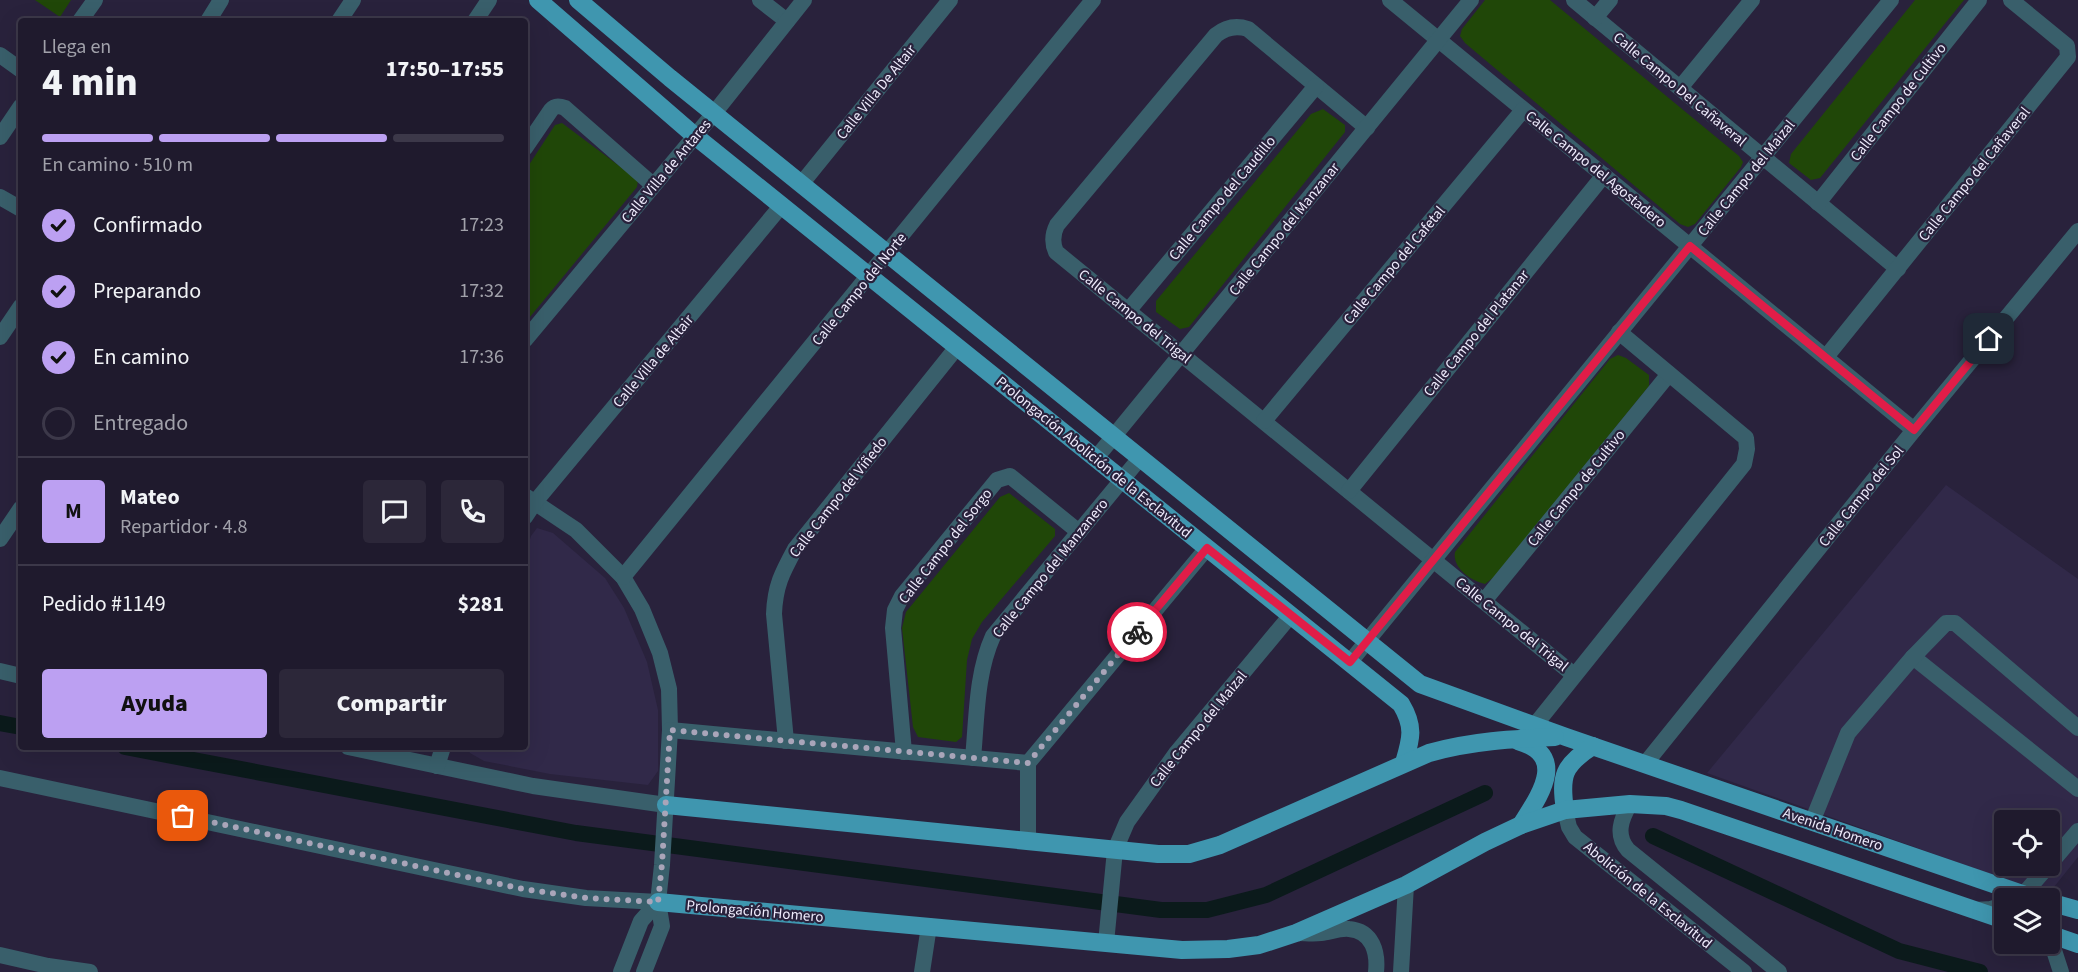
<!DOCTYPE html>
<html lang="es">
<head>
<meta charset="utf-8">
<style>
  body { margin:0; font-family:"Source Sans 3",sans-serif; background:#2c2739; color:#f1f3f6; height:100vh; display:flex; flex-direction:column; font-size:22px; white-space:nowrap }
  * { box-sizing:border-box; margin:0 }
  p { font-size:20px; color:#a1a1aa }
  .icon { flex:none; width:33px; height:33px; fill:none; stroke:currentColor; stroke-width:2; stroke-linecap:round; stroke-linejoin:round }
  .map { position:relative; flex:1; overflow:hidden }
  .drawer { position:absolute; left:18px; top:18px; width:510px; height:732px; display:flex; flex-direction:column; background:#1f1a2d; border-radius:6px; box-shadow:0 6px 24px #0002,0 0 0 2px #3c3849 }
  .drawer>* { flex:none }
  .tools { position:absolute; left:1994px; top:810px; display:grid; gap:12px }
  .tools a { display:grid; place-items:center; width:66px; height:66px; border-radius:6px; background:#1f1a2d; box-shadow:0 6px 24px #0002,0 0 0 2px #3c3849; font-size:30px }
  .pin { position:absolute; display:grid; place-items:center; width:51px; height:51px; color:#fff; margin:-26px; border-radius:12px; box-shadow:0 3px 9px #0006 }
  .courier { position:absolute; display:grid; place-items:center; width:60px; height:60px; margin:-30px; border:4px solid #e11d48; border-radius:50%; background:#fff; color:#222; box-shadow:0 2px 8px #0007 }
  .overview em { font-style:normal; font-weight:800 }
  .overview div { display:flex; flex-direction:column-reverse }
  .overview { display:flex; align-items:center; justify-content:space-between; height:102px; padding:0 24px }
  h1 { font-size:39px; font-weight:800; line-height:45px }
  .bar { display:grid; grid-template-columns:repeat(4,1fr); gap:9px 6px; align-content:center; height:72px; padding:0 24px }
  .bar i { height:8px; border-radius:4px; background:#3c3849 }
  .bar .on { background:#bca0f2 }
  .bar p { grid-column:span 4 }
  .line { display:flex; align-items:center; gap:15px; padding:0 24px; border-top:2px solid #3c3849 }
  .line div { flex:1 }
  .round { display:grid; place-items:center; flex:none; width:63px; height:63px; border-radius:6px; background:#2c2739 }
  ol { padding:0 24px; list-style:none }
  li { display:flex; align-items:center; gap:18px; height:66px }
  li p { margin-inline-start:auto }
  li .icon { padding:6px; border-radius:50%; background:#bca0f2; color:#111; stroke-width:4 }
  li:last-child { color:#a1a1aa }
  li i { width:33px; height:33px; border:3px solid #3c3849; border-radius:50% }
  .cta { display:flex; gap:12px; margin-top:auto; padding:12px 24px }
  .cta a { flex:1; height:69px; border-radius:6px; background:#bca0f2; color:#111; font-size:24px; font-weight:800; line-height:69px; text-align:center }
  .cta a+a { background:#2c2739; color:#f1f3f6 }
  .map>svg:first-child { display:block }
  .built { fill:#312949; fill-rule:evenodd }
  .green { fill:#204708 }
  .lines { fill:none; stroke-linecap:round; stroke-linejoin:round }
  .canal { stroke:#0b1a1b; stroke-width:16 }
  .minor { stroke:#395f6b; stroke-width:16 }
  .major { stroke:#3f96af; stroke-width:18 }
  .done { stroke:#a9a5b9; stroke-width:6; stroke-dasharray:0 10.8 }
  .route { stroke:#e11d48; stroke-width:8 }
  .labels { text-anchor:middle; stroke-width:4.5; stroke-linejoin:round; paint-order:stroke }
  .street-label { font-size:15px; fill:#eeebfc; stroke:#29223c }
</style>
</head>
<body>
<div class="map">
<svg width="2078" height="972" viewBox="0 0 2078 972">
  <rect width="100%" height="100%" fill="#29223c"/>
  <g class="built">
    <path d="M1946 485 2078 579V857L2050 892 2029 888 1707 773ZM2004 820H2049V866H2004Z"/>
    <path d="M537 528 553 533 605 578 624 608 647 662 658 710V771L648 785 550 774 484 761 470 753 467 747H525V555L531 536Z"/>
  </g>
  <g class="green">
    <path d="M35 0H71L60 17Z"/>
    <path d="M1485 0H1550L1739 156 1743 162 1741 167 1695 224 1688 227 1680 224 1465 43 1460 36 1462 29Z"/>
    <path d="M1915 0H1964L1820 178 1811 180 1789 163 1791 154Z"/>
    <path d="M1323 109 1345 125V132L1189 327 1180 329 1156 312V301L1311 114Z"/>
    <path d="M562 123 638 180 637 187 525 323V171L555 125Z"/>
    <path d="M1618 355 1626 358 1649 375V386L1494 577 1485 584C1471 581 1452 568 1455 552L1610 359Z"/>
    <path d="M1009 493 1055 529V536L982 622 972 639 967 660 962 737 956 742 918 737 913 727 902 628 906 612 1000 497Z"/>
  </g>
  <g class="lines">
    <g class="canal">
      <path d="M0 723 21 727"/>
      <path d="M125 747 576 833 1161 910H1207L1266 895 1485 793"/>
      <path d="M1653 836 1899 951 1980 972"/>
    </g>
    <g class="minor">
      <path d="M760 0 787 21"/>
      <path d="M1390 0 1914 430"/>
      <path d="M1574 0 1898 269"/>
      <path d="M1595 18 1610 0"/>
      <path d="M80 21 95 0"/>
      <path d="M208 21 221 0"/>
      <path d="M339 21 353 0"/>
      <path d="M475 21 489 0"/>
      <path d="M0 55 21 70"/>
      <path d="M1680 88 1752 0"/>
      <path d="M1367 128 1248 29C1236 25 1226 27 1216 35L1057 225C1052 235 1052 243 1056 252L1574 675"/>
      <path d="M0 137 21 106"/>
      <path d="M525 148 551 110C555 105 560 106 565 108L653 185"/>
      <path d="M802 183 950 0"/>
      <path d="M0 197 21 209"/>
      <path d="M1818 203 1979 0"/>
      <path d="M1128 311 1316 86"/>
      <path d="M0 337 21 306"/>
      <path d="M525 340 715 112 804 0"/>
      <path d="M1826 357 2068 57 2067 46 2011 0"/>
      <path d="M1264 421 1523 110"/>
      <path d="M1096 458 1471 0"/>
      <path d="M1349 491 1604 175"/>
      <path d="M525 496 576 530 623 577 642 609 660 653 669 689 670 730 662 865 658 902 662 926 644 972"/>
      <path d="M525 517 535 502 782 205"/>
      <path d="M0 539 21 508"/>
      <path d="M623 577 1093 0"/>
      <path d="M1484 601 1669 374"/>
      <path d="M1913 657 2078 789"/>
      <path d="M1350 662 1891 0"/>
      <path d="M0 671 21 676"/>
      <path d="M1535 725 1744 464 1747 449 1746 438 1619 332"/>
      <path d="M670 730 1028 763"/>
      <path d="M786 741 774 614C775 586 782 573 795 549L957 347"/>
      <path d="M348 747 533 786 666 805"/>
      <path d="M904 752 893 628 895 610 902 596 997 480 1010 476 1079 532"/>
      <path d="M973 758C977 717 976 674 993 636L1140 458"/>
      <path d="M1645 764 1914 430 2078 231"/>
      <path d="M437 766 443 747"/>
      <path d="M0 778 523 889 586 898 658 902"/>
      <path d="M1630 804C1621 819 1615 835 1628 850L1779 972"/>
      <path d="M1565 810 1569 827 1575 837 1744 972"/>
      <path d="M1812 822 1848 733 1913 657 1946 623H1955L2078 728"/>
      <path d="M1028 841V763L1207 548"/>
      <path d="M2049 865 2078 831"/>
      <path d="M2016 898 2023 895 2048 866"/>
      <path d="M1975 910 1991 909 2004 905"/>
      <path d="M1297 933C1305 933 1313 934 1321 933 1330 932 1340 928 1349 929 1373 931 1378 953 1376 972"/>
      <path d="M2049 935 2061 972"/>
      <path d="M1106 943 1115 850 1127 822 1177 752 1291 615"/>
      <path d="M0 955 48 966 90 972"/>
      <path d="M621 972 641 921 658 902"/>
      <path d="M922 972 929 926"/>
      <path d="M1401 972 1406 885"/>
    </g>
    <g class="major">
      <path d="M538 0 695 136 1401 704C1415 727 1411 739 1404 763"/>
      <path d="M578 0 670 78 1420 684 1566 737 2034 898"/>
      <path d="M1518 741C1569 756 1539 796 1521 825"/>
      <path d="M666 805 1158 854H1189L1220 845 1429 753C1471 741 1512 739 1555 737"/>
      <path d="M1565 810C1560 776 1563 765 1593 746"/>
      <path d="M658 902 1182 950 1228 949 1259 945 1296 933 1406 885 1485 842 1521 825 1565 810 1630 804 1666 806 1681 810 2004 920"/>
      <path d="M2049 902 2078 910"/>
      <path d="M2049 934 2078 944"/>
    </g>
  </g>
  <g class="lines">
    <path class="done" d="M183 816 523 889 586 898 658 902 662 864 670 730 1028 763 1137 632"/>
    <path class="route" d="M1137 632 1207 548 1350 662 1690 246 1914 430 1989 339"/>
  </g>
  <g class="labels">
    <g class="street-label">
      <text transform="translate(1680 89) rotate(40)" y="5">Calle Campo Del Cañaveral</text>
      <text transform="translate(876 92) rotate(-51)" y="5">Calle Villa De Altair</text>
      <text transform="translate(1898 102) rotate(-52)" y="5">Calle Campo de Cultivo</text>
      <text transform="translate(1596 169) rotate(39)" y="5">Calle Campo del Agostadero</text>
      <text transform="translate(666 171) rotate(-50)" y="5">Calle Villa de Antares</text>
      <text transform="translate(1974 174) rotate(-51)" y="5">Calle Campo del Cañaveral</text>
      <text transform="translate(1746 178) rotate(-51)" y="5">Calle Campo del Maizal</text>
      <text transform="translate(1222 198) rotate(-50)" y="5">Calle Campo del Caudillo</text>
      <text transform="translate(1284 229) rotate(-51)" y="5">Calle Campo del Manzanar</text>
      <text transform="translate(1394 265) rotate(-50)" y="5">Calle Campo del Cafetal</text>
      <text transform="translate(859 289) rotate(-51)" y="5">Calle Campo del Norte</text>
      <text transform="translate(1135 316) rotate(39)" y="5">Calle Campo del Trigal</text>
      <text transform="translate(1476 333) rotate(-51)" y="5">Calle Campo del Platanar</text>
      <text transform="translate(653 361) rotate(-50)" y="5">Calle Villa de Altair</text>
      <text transform="translate(1094 457) rotate(39)" y="5">Prolongación Abolición de la Esclavitud</text>
      <text transform="translate(1576 488) rotate(-51)" y="5">Calle Campo de Cultivo</text>
      <text transform="translate(1861 496) rotate(-51)" y="5">Calle Campo del Sol</text>
      <text transform="translate(838 497) rotate(-52)" y="5">Calle Campo del Viñedo</text>
      <text transform="translate(945 546) rotate(-52)" y="5">Calle Campo del Sorgo</text>
      <text transform="translate(1050 568) rotate(-51)" y="5">Calle Campo del Manzanero</text>
      <text transform="translate(1512 624) rotate(39)" y="5">Calle Campo del Trigal</text>
      <text transform="translate(1198 729) rotate(-51)" y="5">Calle Campo del Maizal</text>
      <text transform="translate(1833 829) rotate(19)" y="5">Avenida Homero</text>
      <text transform="translate(1648 895) rotate(39)" y="5">Abolición de la Esclavitud</text>
      <text transform="translate(755 911) rotate(5)" y="5">Prolongación Homero</text>
    </g>
  </g>
</svg>
<div class="tools">
<a><svg class="icon" aria-label="locate" viewBox="0 0 24 24"><circle cx="12" cy="12" r="6"/><path d="M12 2v4M12 18v4M2 12h4M18 12h4"/></svg></a>
<a><svg class="icon" aria-label="layers" viewBox="0 0 24 24"><path d="M12 4l9 5-9 5-9-5zM3 14l9 5 9-5"/></svg></a>
</div>
<div class="pin" style="left:183px;top:816px;background:#ea580c"><svg class="icon" aria-label="bag" viewBox="0 0 24 24"><path d="M5 8h14l-1 12H6zM9 8a3 3 0 0 1 6 0"/></svg></div>
<div class="pin" style="left:1989px;top:339px;background:#1f2937"><svg class="icon" aria-label="home" viewBox="0 0 24 24"><path d="M3 11l9-7 9 7M6 9v11h12V9"/></svg></div>
<div class="courier" style="left:1137px;top:632px"><svg class="icon" aria-label="bike" viewBox="0 0 24 24"><circle cx="6" cy="16" r="4"/><circle cx="18" cy="16" r="4"/><path d="M6 16l4-8h5l3 8M10 8l3 8H6M13 5h3"/></svg></div>
<section class="drawer">
<div class="overview"><div><h1>4 min</h1><p>Llega en</p></div><em>17:50–17:55</em></div>
<div class="bar"><i class="on"></i><i class="on"></i><i class="on"></i><i></i><p>En camino · 510 m</p></div>
<ol>
<li><svg class="icon" aria-label="check" viewBox="0 0 24 24"><path d="M5 12l5 5 9-10"/></svg>Confirmado<p>17:23</p></li>
<li><svg class="icon" aria-label="check" viewBox="0 0 24 24"><path d="M5 12l5 5 9-10"/></svg>Preparando<p>17:32</p></li>
<li><svg class="icon" aria-label="check" viewBox="0 0 24 24"><path d="M5 12l5 5 9-10"/></svg>En camino<p>17:36</p></li>
<li><i></i>Entregado</li>
</ol>
<div class="line" style="height:108px"><b class="round" style="background:#bca0f2;color:#111">M</b><div><b>Mateo</b><p>Repartidor · 4.8</p></div><a class="round"><svg class="icon" aria-label="chat" viewBox="0 0 24 24"><path d="M4 5h16v11H9l-5 4z"/></svg></a><a class="round"><svg class="icon" aria-label="phone" viewBox="0 0 24 24"><path d="M5 4h4l2 5-3 2q2 4 5 5l2-3 5 2v4C11 20 4 13 5 4z"/></svg></a></div>
<div class="line" style="height:78px"><div>Pedido #1149</div><b>$281</b></div>
<div class="cta"><a>Ayuda</a><a>Compartir</a></div>
</section>
</div>
</body>
</html>
